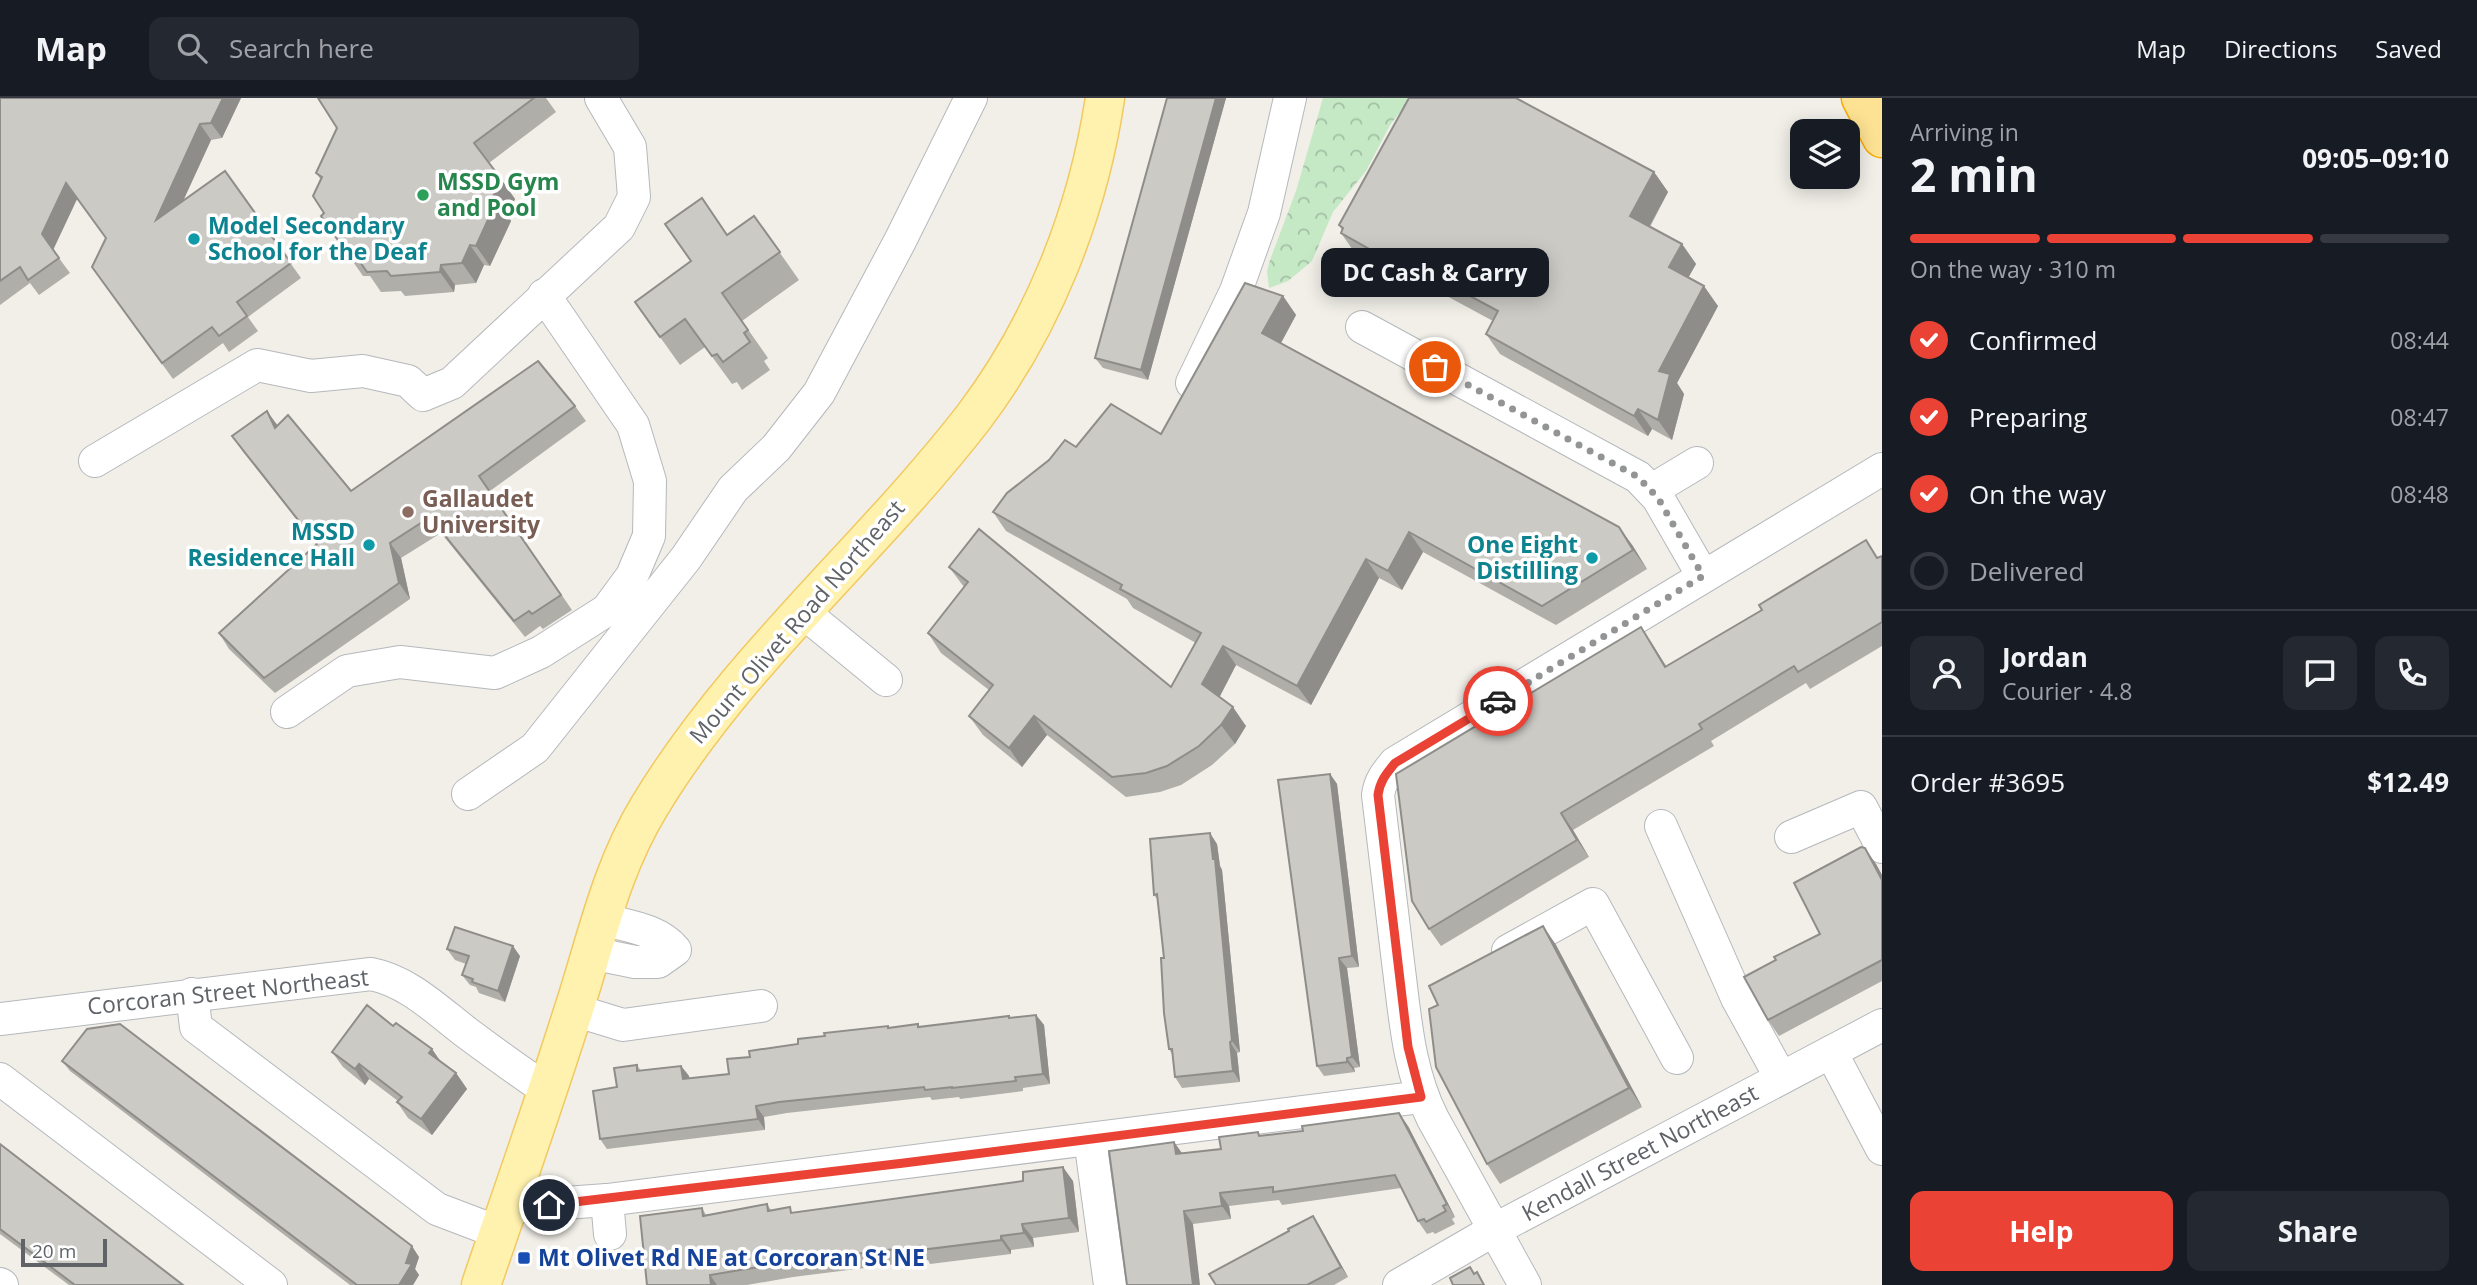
<!DOCTYPE html>
<html lang="en">
<head>
<meta charset="utf-8">
<style>
  body { margin:0; font-family:"Open Sans",sans-serif; background:#242831; color:#f1f3f6; height:100vh; display:flex; flex-direction:column; font-size:26px; white-space:nowrap }
  * { box-sizing:border-box; margin:0 }
  p { font-size:23px; color:#9ea1a6 }
  .icon { flex:none; width:38px; height:38px; fill:none; stroke:currentColor; stroke-width:2; stroke-linecap:round; stroke-linejoin:round }
  .map { position:relative; flex:1; overflow:hidden }
  .panel { display:flex; flex-direction:column; background:#171b24; width:595px }
  .panel>* { flex:none }
  .buttons { position:absolute; left:1790px; top:21px; display:grid; gap:14px }
  .buttons a { display:grid; place-items:center; width:70px; height:70px; border-radius:14px; background:#171b24; box-shadow:0 4px 18px #0003; font-size:35px }
  .scale { position:absolute; left:21px; bottom:18px; width:86px; box-sizing:border-box; padding-left:7px; border:4px solid #5f6368; border-top:0; font-size:19px; line-height:24px; white-space:nowrap; color:#5f6368; -webkit-text-stroke:5px #fff; paint-order:stroke }
  .pin { position:absolute; display:grid; place-items:center; width:60px; height:60px; color:#fff; margin:-30px; border:4px solid #fff; border-radius:50%; box-shadow:0 2px 7px #0007 }
  .courier { position:absolute; display:grid; place-items:center; width:70px; height:70px; margin:-35px; border:5px solid #ea4335; border-radius:50%; background:#fff; color:#222; box-shadow:0 2px 9px #0007 }
  .bubble { position:absolute; height:49px; border-radius:14px; background:#171b24; box-shadow:0 4px 18px #0003; font-size:23px; font-weight:700; line-height:49px; text-align:center }
  .head em { font-style:normal; font-weight:700 }
  .head div { display:flex; flex-direction:column-reverse }
  .head { display:flex; align-items:center; justify-content:space-between; height:119px; padding:0 28px }
  h1 { font-size:46px; font-weight:700; line-height:52px }
  .bar { display:grid; grid-template-columns:repeat(4,1fr); gap:10px 7px; align-content:center; height:84px; padding:0 28px }
  .bar i { height:9px; border-radius:5px; background:#363941 }
  .bar .selected { background:#ea4335 }
  .bar p { grid-column:span 4 }
  .line { display:flex; align-items:center; gap:18px; padding:0 28px; border-top:2px solid #363941 }
  .line div { flex:1 }
  .round { display:grid; place-items:center; flex:none; width:74px; height:74px; border-radius:14px; background:#242831 }
  ol { padding:0 28px; list-style:none }
  li { display:flex; align-items:center; gap:21px; height:77px }
  li p { margin-inline-start:auto }
  li .icon { padding:7px; border-radius:50%; background:#ea4335; color:#fff; stroke-width:4 }
  li:last-child { color:#9ea1a6 }
  li i { width:38px; height:38px; border:4px solid #363941; border-radius:50% }
  .primary-button { display:flex; gap:14px; margin-top:auto; padding:14px 28px }
  .primary-button a { flex:1; height:80px; border-radius:14px; background:#ea4335; color:#fff; font-size:28px; font-weight:700; line-height:80px; text-align:center }
  .primary-button a+a { background:#242831; color:#f1f3f6 }
  header { display:flex; align-items:center; gap:42px; box-sizing:border-box; height:98px; padding:0 35px; background:#171b24; border-bottom:2px solid #363941 }
  header strong { font-size:33px }
  nav { display:flex; gap:38px; margin-inline-start:auto; font-size:24px }
  .search { width:490px; height:63px; background:#242831; display:flex; align-items:center; gap:18px; box-sizing:border-box; padding:0 24px; border-radius:14px; color:#9ea1a6; font-size:26px }
  main { display:flex; flex:1; min-height:0 }
  .map>svg:first-child { display:block }
  .forest { fill:url(#forest-crowns) }
  .lines { fill:none; stroke-linecap:round; stroke-linejoin:round }
  .minor-casing { stroke:#b5b8bc; stroke-width:34 }
  .major-casing { stroke:#f2c960; stroke-width:41 }
  .highway-casing { stroke:#f9ab00; stroke-width:41 }
  .minor { stroke:#fff; stroke-width:32 }
  .major { stroke:#fff2af; stroke-width:38 }
  .highway { stroke:#fde293; stroke-width:38 }
  .wall { fill:#afaea9 }
  .shaded-wall { fill:#8f8d8a }
  .building { fill:#cccac5; stroke:#8f8d8a; stroke-width:2 }
  .done { stroke:#929495; stroke-width:7; stroke-dasharray:0 12.6 }
  .route { stroke:#ea4335; stroke-width:9 }
  .leisure-dot { fill:#2e9e5b; stroke:#fff; stroke-width:2.5 }
  .culture-dot { fill:#0f9aa8; stroke:#fff; stroke-width:2.5 }
  .education-dot { fill:#8d6e63; stroke:#fff; stroke-width:2.5 }
  .transit-dot { fill:#1a4fb4; stroke:#fff; stroke-width:2.5 }
  .labels { text-anchor:middle; stroke-width:7; stroke-linejoin:round; paint-order:stroke }
  .leisure-label { font-size:23px; font-weight:bold; fill:#27864d; stroke:#fff; text-anchor:start }
  .culture-label { font-size:23px; font-weight:bold; fill:#0d838f; stroke:#fff; text-anchor:end }
  .education-label { font-size:23px; font-weight:bold; fill:#785e54; stroke:#fff; text-anchor:start }
  .street-label { font-size:23px; fill:#5f6368; stroke:#fff }
  .transit-label { font-size:23px; font-weight:bold; fill:#164399; stroke:#fff; text-anchor:start }
</style>
</head>
<body>
<header>
<strong>Map</strong>
<div class="search"><svg class="icon" aria-label="search" viewBox="0 0 24 24"><circle cx="10" cy="10" r="6"/><path d="M15 15l6 6"/></svg>Search here</div>
<nav><a>Map</a><a>Directions</a><a>Saved</a></nav>
</header>
<main>
<div class="map">
<svg width="1882" height="1187" viewBox="0 0 1882 1187">
  <defs>
    <pattern id="forest-crowns" width="20" height="18" patternUnits="userSpaceOnUse" patternTransform="scale(1.75)"><rect width="20" height="18" fill="#c5e8c5"/><path d="M2 6a3 3 0 1 1 6 0M12 15a3 3 0 1 1 6 0" fill="none" stroke="#a3c0a4"/></pattern>
  </defs>
  <rect width="100%" height="100%" fill="#f1efe8"/>
  <path class="forest" d="M1323 0H1411L1390 27 1366 73 1333 114 1312 163 1288 183 1269 190 1267 173 1270 162 1296 93Z"/>
  <g class="lines">
    <defs>
      <g id="minor">
        <path d="M1362 229 1638 379 1658 400 1703 478"/>
        <path d="M1192 285 1236 193 1264 115 1290 0"/>
        <path d="M95 363 257 267 311 278 363 273 408 283 423 297 452 285 619 129 634 99 630 49 601 0"/>
        <path d="M1652 392 1697 365"/>
        <path d="M803 514 886 582"/>
        <path d="M287 614 347 573 400 564 495 575 541 554 607 512 632 478 649 438 650 383 633 327 544 197"/>
        <path d="M468 696 535 650 686 460 733 391 776 350 819 295 900 143 971 0"/>
        <path d="M1661 728 1737 900 1781 980"/>
        <path d="M1791 739 1861 709 1882 749"/>
        <path d="M1508 853 1593 806 1677 960"/>
        <path d="M591 855 635 864H658L675 852C658 831 626 828 601 821"/>
        <path d="M192 896 196 929 437 1111 500 1135"/>
        <path d="M574 912 623 927 761 908"/>
        <path d="M0 921 371 876C408 883 438 913 467 935 494 955 520 974 547 992"/>
        <path d="M1831 954 1882 1051"/>
        <path d="M0 981 271 1187"/>
        <path d="M1090 1041 1110 1187"/>
        <path d="M607 1102 610 1136"/>
        <path d="M508 1109 607 1102 1421 999"/>
        <path d="M0 1186 2 1187"/>
        <path d="M1399 1187 1494 1132 1882 927"/>
        <path d="M1525 1187 1433 1021C1408 972 1405 918 1398 864 1391 808 1385 752 1378 697 1380 683 1386 676 1395 665L1882 371"/>
      </g>
      <path id="major" d="M481 1187C512 1096 544 1006 573 914 596 844 610 773 649 709 736 564 870 453 973 320 1043 228 1088 114 1105 0"/>
      <path id="highway" d="M1861 0 1882 40"/>
    </defs>
    <use href="#minor" class="minor-casing"/>
    <use href="#major" class="major-casing"/>
    <use href="#highway" class="highway-casing"/>
    <use href="#minor" class="minor"/>
    <use href="#major" class="major"/>
    <use href="#highway" class="highway"/>
  </g>
  <g class="wall">
    <path d="M0 0H241L222 40 211 42 183 103 225 73 301 180 248 219 258 233 229 254 223 245 173 281 92 169 106 140 77 101 53 152 70 175 39 197 30 185 0 207Z"/>
    <path d="M318 0H546L556 14 489 65 515 101 507 117 511 123 490 168 484 167 476 185 455 187 454 194 405 198 401 193 381 194 370 178H363L321 118 324 115 321 82 316 75 337 30Z"/>
    <path d="M1167 0H1226L1148 282 1103 270 1095 260Z"/>
    <path d="M1654 74 1668 94 1650 129 1682 146 1696 166 1688 180 1718 208 1677 285 1684 296 1672 342 1652 331 1648 338 1500 256 1486 236 1493 223 1404 175 1401 181 1355 155 1341 135 1342 132 1339 127Z"/>
    <path d="M754 118 799 182 742 223 768 260 764 263 770 272 742 292 737 284 732 286 705 249 680 267 635 204Z"/>
    <path d="M1283 198 1296 217 1281 245 1619 429 1647 471 1556 527 1423 454 1402 492 1379 480 1311 607 1236 567 1219 599 1246 628 1235 646 1212 667 1181 687 1160 694 1126 699 1047 637 1022 669 983 637 969 618 989 592 941 555 928 535 964 489 949 469 1171 589 1196 545 1133 510 1127 501 1006 433 993 414 1076 349 1161 336Z"/>
    <path d="M575 308 586 323 490 393 572 512 543 531 540 528 525 539 441 435 401 460 410 501 275 595 229 551 219 535 317 447 243 354 232 338 267 313 277 328 351 393Z"/>
    <path d="M1882 458V548L1810 591 1806 585 1711 643 1714 648 1573 732 1589 759 1441 848 1429 831 1641 529 1667 569Z"/>
    <path d="M1330 676 1337 686 1359 869 1347 870 1360 969 1354 970 1355 974 1324 978 1317 968Z"/>
    <path d="M1217 746 1220 768 1222 772 1240 954 1237 955 1240 984 1182 990 1175 979 1172 956 1169 951 1164 860 1158 802 1154 797Z"/>
    <path d="M1876 766 1882 777V883L1779 938 1768 922 1776 862 1820 836Z"/>
    <path d="M1543 828 1556 847 1642 1009 1500 1086 1487 1066Z"/>
    <path d="M447 851 520 858 505 904 479 895 476 889 470 887 462 877 466 866 455 862Z"/>
    <path d="M1036 917 1044 927 1050 986 1023 990V993L960 1001 959 999 932 1002 930 999 787 1015 764 1019 765 1032 607 1051 600 1041 637 967 641 973 681 968 689 978V980L729 976 750 959 798 946 890 930 919 929Z"/>
    <path d="M393 928 432 951 440 963 456 975 467 991 432 1037 408 1020 397 1004 398 1003 369 981 365 987 343 969 332 954Z"/>
    <path d="M62 963 419 1159 415 1171 419 1177 413 1187H350L70 973Z"/>
    <path d="M1408 1028 1455 1119 1452 1121 1455 1126 1435 1136 1433 1134 1427 1136 1418 1123 1401 1090 1282 1107 1279 1102 1229 1108 1231 1121 1193 1126 1127 1187 1174 1044 1182 1055 1221 1051 1261 1038Z"/>
    <path d="M0 1046 183 1187H69L0 1136Z"/>
    <path d="M1073 1083 1079 1134 1033 1140 1034 1149 1011 1152V1156L930 1166 928 1162 793 1179 747 1187H647L702 1110 706 1117 767 1106 771 1112 794 1115Z"/>
    <path d="M1313 1118 1320 1129 1348 1179 1334 1187H1216L1289 1133Z"/>
  </g>
  <g class="shaded-wall">
    <path d="M223 0H241L222 40 211 25Z"/>
    <path d="M1216 0H1226L1148 282 1141 272Z"/>
    <path d="M200 26 211 42 167 138 156 122Z"/>
    <path d="M1654 74 1668 94 1644 138 1630 118Z"/>
    <path d="M501 81 515 101 507 117 511 123 490 168 476 148 493 99Z"/>
    <path d="M66 85 77 101 53 152 42 136Z"/>
    <path d="M1682 146 1696 166 1683 189 1669 169Z"/>
    <path d="M470 147 484 167 476 185 462 165Z"/>
    <path d="M1390 155 1404 175 1401 181 1387 161Z"/>
    <path d="M441 167 455 187 454 194 440 174Z"/>
    <path d="M1704 188 1718 208 1677 285 1684 296 1672 342 1658 322 1659 273Z"/>
    <path d="M1283 198 1296 217 1276 254 1262 235Z"/>
    <path d="M1638 311 1652 331 1648 338 1634 318Z"/>
    <path d="M267 313 278 328 275 330Z"/>
    <path d="M1619 429 1633 448 1647 471 1633 452Z"/>
    <path d="M1409 434 1423 454 1402 492 1388 473Z"/>
    <path d="M390 445 401 460 410 501 399 485Z"/>
    <path d="M1366 461 1379 480 1311 607 1297 588Z"/>
    <path d="M1641 529 1653 547 1677 587 1665 569Z"/>
    <path d="M1223 548 1236 567 1216 606 1202 586Z"/>
    <path d="M1233 609 1246 628 1235 646 1221 627Z"/>
    <path d="M1034 618 1047 637 1022 669 1009 650Z"/>
    <path d="M1330 676 1337 686 1359 869 1352 858Z"/>
    <path d="M1561 715 1573 732 1589 759 1577 742Z"/>
    <path d="M1210 735 1217 746 1220 768 1222 772 1240 954 1232 943Z"/>
    <path d="M1865 750 1876 766 1882 777V782Z"/>
    <path d="M1543 828 1556 847 1642 1009 1629 990Z"/>
    <path d="M513 848 520 858 505 904 498 893Z"/>
    <path d="M1339 860 1347 870 1360 969 1352 959Z"/>
    <path d="M1036 917 1044 927 1050 986 1043 976Z"/>
    <path d="M1230 944 1237 955 1240 984 1233 973Z"/>
    <path d="M432 951 443 967 429 955Z"/>
    <path d="M1347 960 1354 970 1355 974 1347 964Z"/>
    <path d="M359 966 369 981 365 987 355 971Z"/>
    <path d="M681 968 689 978 690 992 683 981Z"/>
    <path d="M456 975 467 991 432 1037 421 1021Z"/>
    <path d="M756 1008 764 1019 765 1032 758 1021Z"/>
    <path d="M1399 1015 1408 1028 1455 1119 1447 1106Z"/>
    <path d="M1174 1044 1183 1057 1176 1056Z"/>
    <path d="M1063 1069 1073 1083 1079 1134 1069 1120Z"/>
    <path d="M1220 1095 1229 1108 1231 1121 1222 1108Z"/>
    <path d="M1184 1113 1193 1126 1200 1187H1193Z"/>
    <path d="M1313 1118 1320 1129 1348 1179 1341 1169Z"/>
    <path d="M1022 1126 1033 1140 1034 1149 1024 1135Z"/>
    <path d="M1001 1138 1011 1152V1156L1001 1142Z"/>
    <path d="M412 1148 419 1159 415 1171 419 1177 413 1187H399Z"/>
    <path d="M710 1177 717 1187H711Z"/>
  </g>
  <g class="building">
    <path d="M0 0H223L211 25 200 26 156 122 225 73 291 165 237 204 247 218 219 238 212 229 162 265 92 169 106 140 66 85 42 136 59 160 28 182 20 169 0 183Z"/>
    <path d="M318 0H534L474 45 501 81 493 99 497 102 476 148 470 147 462 165 441 167 440 174 391 178 387 173 367 174 356 158H349L321 118 324 115 313 98 322 79 316 75 337 30Z"/>
    <path d="M1167 0H1216L1141 272 1095 260Z"/>
    <path d="M1409 0H1516L1654 74 1630 118 1682 146 1669 169 1704 188 1659 273 1670 276 1658 322 1638 311 1634 318 1486 236 1498 213 1390 155 1387 161 1341 135 1343 130 1339 127Z"/>
    <path d="M702 100 727 137 754 118 780 154 722 195 748 232 744 235 750 244 723 264 717 256 712 258 685 221 660 239 635 204 691 163 665 126Z"/>
    <path d="M1245 185 1283 198 1262 235 1619 429 1633 452 1542 508 1409 434 1388 473 1366 461 1297 588 1223 548 1202 586 1233 609 1221 627 1199 648 1167 668 1146 675 1112 679 1034 618 1009 650 969 618 993 587 928 535 968 484 949 469 979 431 1171 589 1201 535 1120 491 1122 487 993 414 1007 395 1049 362 1065 342 1076 349 1111 306 1161 336Z"/>
    <path d="M538 263 575 308 479 378 561 497 532 516 529 513 514 523 430 419 390 445 399 485 264 580 219 535 317 446 232 338 267 313 275 330 288 317 351 393Z"/>
    <path d="M1866 442 1877 460 1882 458V524L1798 574 1794 568 1699 626 1702 631 1561 715 1577 742 1429 831 1412 803 1396 676 1641 529 1665 569 1762 512 1759 507Z"/>
    <path d="M1330 676 1352 858 1339 860 1352 959 1347 960V964L1317 968 1278 682Z"/>
    <path d="M1210 735 1213 761H1215L1232 943 1230 944 1233 973 1175 979 1172 951H1169L1164 915 1161 860H1164L1157 796 1154 797 1150 741Z"/>
    <path d="M1861 749 1865 750 1882 782V862L1768 922 1744 879 1776 862 1774 859 1820 836 1794 785Z"/>
    <path d="M1543 828 1629 990 1487 1066 1436 969 1429 911 1438 907 1429 888Z"/>
    <path d="M455 829 513 848 498 893 472 884 473 881 462 877 469 858 447 851Z"/>
    <path d="M367 907 393 928 396 925 432 951 429 955 456 975 421 1021 397 1004 402 999 359 966 355 971 332 954Z"/>
    <path d="M1036 917 1043 976 1015 979 1016 983 952 990V989L925 992 924 989 779 1004 756 1008 758 1021 600 1041 593 993 617 989 614 970 637 967V973L681 968 683 981 729 976 727 961 750 959 749 953 798 946V941L825 938 824 935 888 928V930L918 926V929L1009 918V920Z"/>
    <path d="M120 926 412 1148 406 1165 412 1166 399 1187H357L62 963 87 931Z"/>
    <path d="M1399 1015 1447 1106 1443 1108 1446 1113 1426 1124 1424 1121 1418 1123 1395 1077 1273 1094V1089L1220 1095 1222 1108 1184 1113 1193 1187H1127L1109 1053 1174 1044 1176 1056 1221 1051 1219 1039 1258 1034 1259 1038 1303 1033 1302 1028Z"/>
    <path d="M0 1046 183 1187H75L0 1131Z"/>
    <path d="M1063 1069 1069 1120 1022 1126 1024 1135 1001 1138V1142L920 1152V1148L783 1165 710 1177 711 1187H647L640 1118 702 1110 703 1118 767 1106 768 1113 790 1109 791 1115 1023 1083V1074Z"/>
    <path d="M1313 1118 1341 1169 1307 1187H1216L1209 1176 1289 1133 1288 1131Z"/>
    <path d="M1470 1169 1474 1176 1477 1174 1484 1187H1453L1450 1180Z"/>
  </g>
  <g class="lines">
    <path class="done" d="M1435 269 1638 379 1658 400 1703 478 1498 603"/>
    <path class="route" d="M549 1107 904 1065 1421 999 1408 949 1378 697C1380 683 1386 676 1395 665L1498 603"/>
  </g>
  <circle class="leisure-dot" cx="423" cy="97" r="7"/>
  <g class="culture-dot">
    <circle cx="194" cy="141" r="7"/>
    <circle cx="369" cy="447" r="7"/>
    <circle cx="1592" cy="460" r="7"/>
  </g>
  <circle class="education-dot" cx="408" cy="414" r="7"/>
  <rect class="transit-dot" x="517" y="1153" width="14" height="14" rx="3.5"/>
  <g class="labels">
    <g class="leisure-label">
      <text x="437" y="92">MSSD Gym<tspan x="437" dy="26">and Pool</tspan></text>
    </g>
    <g class="culture-label">
      <text x="208" y="136" text-anchor="start">Model Secondary<tspan x="208" dy="26">School for the Deaf</tspan></text>
      <text x="355" y="442">MSSD<tspan x="355" dy="26">Residence Hall</tspan></text>
      <text x="1578" y="455">One Eight<tspan x="1578" dy="26">Distilling</tspan></text>
    </g>
    <g class="education-label">
      <text x="422" y="409">Gallaudet<tspan x="422" dy="26">University</tspan></text>
    </g>
    <g class="street-label">
      <text transform="translate(797 524) rotate(-49)" y="8">Mount Olivet Road Northeast</text>
      <text transform="translate(228 894) rotate(-6)" y="8">Corcoran Street Northeast</text>
      <text transform="translate(1640 1055) rotate(-28)" y="8">Kendall Street Northeast</text>
    </g>
    <g class="transit-label">
      <text x="538" y="1168">Mt Olivet Rd NE at Corcoran St NE</text>
    </g>
  </g>
</svg>
<div class="buttons">
<a><svg class="icon" aria-label="layers" viewBox="0 0 24 24"><path d="M12 4l9 5-9 5-9-5zM3 14l9 5 9-5"/></svg></a>
</div>
<div class="scale">20 m</div>
<div class="pin" style="left:1435px;top:269px;background:#ea580c"><svg class="icon" aria-label="bag" viewBox="0 0 24 24"><path d="M5 8h14l-1 12H6zM9 8a3 3 0 0 1 6 0"/></svg></div>
<div class="pin" style="left:549px;top:1107px;background:#1f2937"><svg class="icon" aria-label="home" viewBox="0 0 24 24"><path d="M3 11l9-7 9 7M6 9v11h12V9"/></svg></div>
<div class="courier" style="left:1498px;top:603px"><svg class="icon" aria-label="car" viewBox="0 0 24 24"><path d="M5 17H2v-5l4-1 3-4h7l3 4 3 1v5h-3M9 17h6M6 11h13"/><circle cx="7" cy="17" r="2"/><circle cx="17" cy="17" r="2"/></svg></div>
<div class="bubble" style="left:1321px;top:150px;width:228px">DC Cash &amp; Carry</div>
</div>
<section class="panel">
<div class="head"><div><h1>2 min</h1><p>Arriving in</p></div><em>09:05–09:10</em></div>
<div class="bar"><i class="selected"></i><i class="selected"></i><i class="selected"></i><i></i><p>On the way · 310 m</p></div>
<ol>
<li><svg class="icon" aria-label="check" viewBox="0 0 24 24"><path d="M5 12l5 5 9-10"/></svg>Confirmed<p>08:44</p></li>
<li><svg class="icon" aria-label="check" viewBox="0 0 24 24"><path d="M5 12l5 5 9-10"/></svg>Preparing<p>08:47</p></li>
<li><svg class="icon" aria-label="check" viewBox="0 0 24 24"><path d="M5 12l5 5 9-10"/></svg>On the way<p>08:48</p></li>
<li><i></i>Delivered</li>
</ol>
<div class="line" style="height:126px"><a class="round"><svg class="icon" aria-label="person" viewBox="0 0 24 24"><circle cx="12" cy="8" r="4"/><path d="M4 21q1-7 8-7t8 7"/></svg></a><div><b>Jordan</b><p>Courier · 4.8</p></div><a class="round"><svg class="icon" aria-label="chat" viewBox="0 0 24 24"><path d="M4 5h16v11H9l-5 4z"/></svg></a><a class="round"><svg class="icon" aria-label="phone" viewBox="0 0 24 24"><path d="M5 4h4l2 5-3 2q2 4 5 5l2-3 5 2v4C11 20 4 13 5 4z"/></svg></a></div>
<div class="line" style="height:91px"><div>Order #3695</div><b>$12.49</b></div>
<div class="primary-button"><a>Help</a><a>Share</a></div>
</section>
</main>
</body>
</html>
